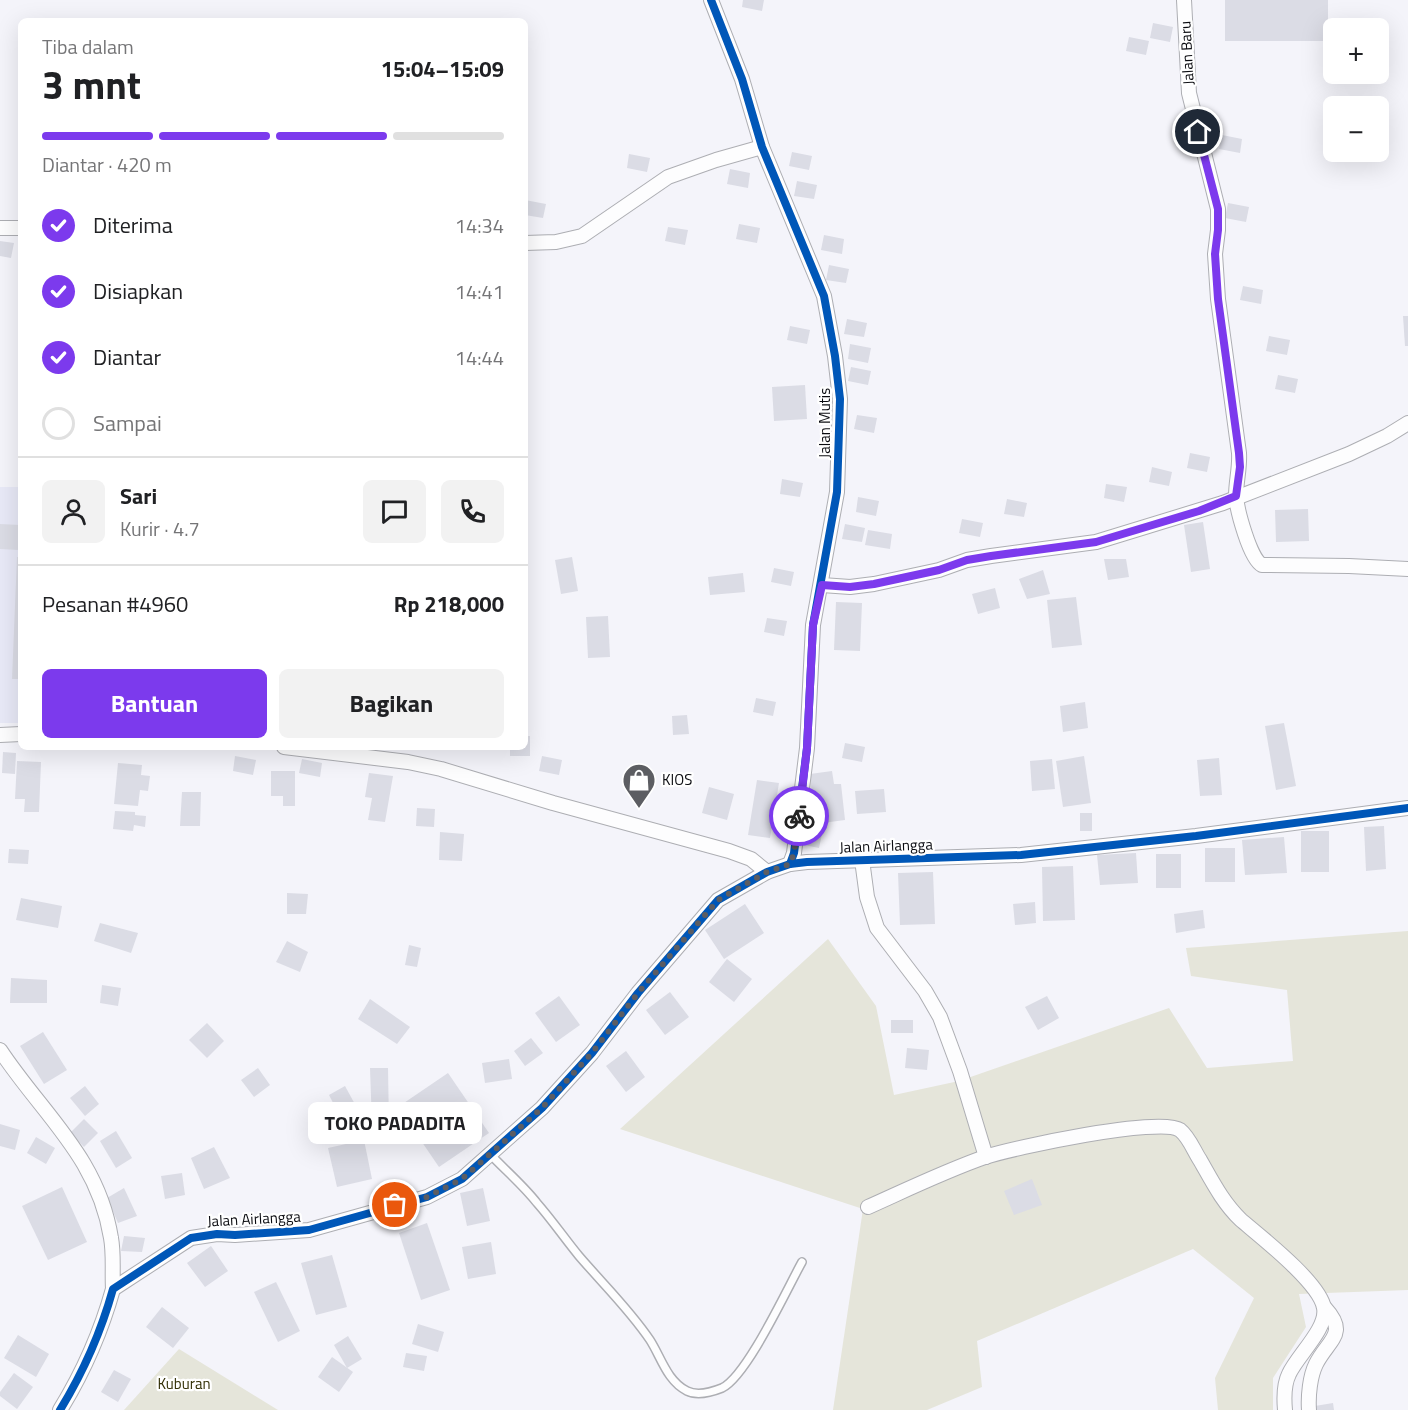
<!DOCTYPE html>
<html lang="id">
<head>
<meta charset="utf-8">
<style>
  body { margin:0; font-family:"Titillium Web",sans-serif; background:#f2f2f2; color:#202124; height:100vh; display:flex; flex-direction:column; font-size:22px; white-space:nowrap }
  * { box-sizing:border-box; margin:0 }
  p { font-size:20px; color:#757577 }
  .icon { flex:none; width:33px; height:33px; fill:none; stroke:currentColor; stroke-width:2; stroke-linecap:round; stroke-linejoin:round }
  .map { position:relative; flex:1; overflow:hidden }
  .panel { position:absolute; left:18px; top:18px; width:510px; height:732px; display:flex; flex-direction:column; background:#fff; border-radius:9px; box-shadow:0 6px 24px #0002 }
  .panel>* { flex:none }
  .buttons { position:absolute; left:1323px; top:18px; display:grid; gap:12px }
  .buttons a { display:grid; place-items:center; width:66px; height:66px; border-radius:9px; background:#fff; box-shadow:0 6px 24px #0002; font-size:30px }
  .pin { position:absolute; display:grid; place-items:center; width:51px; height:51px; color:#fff; margin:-26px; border:3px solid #fff; border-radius:50%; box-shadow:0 2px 6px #0007 }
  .courier { position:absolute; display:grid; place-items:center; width:60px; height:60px; margin:-30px; border:4px solid #7c3aed; border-radius:50%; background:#fff; color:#222; box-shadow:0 2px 8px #0007 }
  .bubble { position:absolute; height:42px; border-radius:9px; background:#fff; box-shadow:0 6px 24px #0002; font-size:20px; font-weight:700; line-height:42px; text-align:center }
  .headline em { font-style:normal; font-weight:700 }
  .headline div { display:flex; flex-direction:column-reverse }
  .headline { display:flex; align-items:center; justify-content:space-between; height:102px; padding:0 24px }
  h1 { font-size:39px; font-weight:700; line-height:45px }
  .bar { display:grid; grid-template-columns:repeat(4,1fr); gap:9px 6px; align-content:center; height:72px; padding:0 24px }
  .bar i { height:8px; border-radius:4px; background:#e0e0e0 }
  .bar .active { background:#7c3aed }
  .bar p { grid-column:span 4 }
  .line { display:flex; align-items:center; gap:15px; padding:0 24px; border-top:2px solid #e0e0e0 }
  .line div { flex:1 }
  .round { display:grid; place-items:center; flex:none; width:63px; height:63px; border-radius:9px; background:#f2f2f2 }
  ol { padding:0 24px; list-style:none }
  li { display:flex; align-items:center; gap:18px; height:66px }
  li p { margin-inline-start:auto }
  li .icon { padding:6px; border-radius:50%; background:#7c3aed; color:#fff; stroke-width:4 }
  li:last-child { color:#757577 }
  li i { width:33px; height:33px; border:3px solid #e0e0e0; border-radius:50% }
  .primary-button { display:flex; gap:12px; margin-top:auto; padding:12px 24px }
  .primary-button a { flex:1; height:69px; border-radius:9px; background:#7c3aed; color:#fff; font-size:24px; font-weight:700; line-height:69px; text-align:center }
  .primary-button a+a { background:#f2f2f2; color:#202124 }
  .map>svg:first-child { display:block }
  .built { fill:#e8e9f7 }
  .green { fill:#e5e5da }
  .building { fill:#dbdce5 }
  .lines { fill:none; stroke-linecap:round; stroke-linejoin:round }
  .service-casing { stroke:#adaeb3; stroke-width:10 }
  .minor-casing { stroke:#adaeb3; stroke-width:16 }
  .service { stroke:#fdfdfe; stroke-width:7 }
  .minor { stroke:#fdfdfe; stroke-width:14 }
  .cycleway-casing { stroke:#fff; stroke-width:11 }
  .cycleway { stroke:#0057b8; stroke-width:8 }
  .done { stroke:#5c5d62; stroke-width:6; stroke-dasharray:0 10.8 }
  .route { stroke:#7c3aed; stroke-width:8 }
  .labels { text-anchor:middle; stroke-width:4.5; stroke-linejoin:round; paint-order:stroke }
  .street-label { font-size:15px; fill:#0a0b10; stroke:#fff }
  .poi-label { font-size:15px; fill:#0a0b10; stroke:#fff; text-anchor:start }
  .park-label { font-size:15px; fill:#322f05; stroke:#fff }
</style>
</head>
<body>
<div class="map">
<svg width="1408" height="1410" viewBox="0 0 1408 1410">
  <rect width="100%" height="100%" fill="#f4f4fa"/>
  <rect class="built" x="0" y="487" width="21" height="236"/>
  <g class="green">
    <path d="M1408 931V1290L1299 1294 1306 1327 1273 1378V1410H1218L1215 1378 1254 1298 1193 1249 977 1341 982 1387 927 1410H833L863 1209 620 1129 828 939 876 1006 894 1095 959 1081 1169 1008 1207 1068 1293 1061 1287 990 1191 976 1186 948Z"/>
    <path d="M179 1349 278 1410H124Z"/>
  </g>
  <g class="building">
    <path d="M743 0H764L762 11 742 7Z"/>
    <rect x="1225" y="0" width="103" height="41"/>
    <path d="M1153 23 1173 27 1170 42 1150 38Z"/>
    <path d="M1129 37 1149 41 1146 55 1126 51Z"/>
    <path d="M1222 135 1242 139 1240 153 1219 149Z"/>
    <path d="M792 152 812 156 809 170 789 166Z"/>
    <path d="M629 154 650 158 647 172 627 168Z"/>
    <path d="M730 169 750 173 748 188 727 184Z"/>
    <path d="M797 181 817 185 814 199 794 196Z"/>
    <path d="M525 200 546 204 543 218 525 215Z"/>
    <path d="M1228 203 1249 207 1246 222 1225 218Z"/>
    <path d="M739 224 760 228 757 243 736 239Z"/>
    <path d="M668 227 688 230 685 245 665 241Z"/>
    <path d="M824 235 844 239 842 254 821 250Z"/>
    <path d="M0 241 14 243 11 258 0 256Z"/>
    <path d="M829 265 849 269 846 283 826 280Z"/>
    <path d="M1243 286 1263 290 1261 304 1240 300Z"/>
    <path d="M1403 316H1408V346H1405Z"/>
    <path d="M847 319 867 323 864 337 844 334Z"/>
    <path d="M790 326 810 330 807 344 787 340Z"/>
    <path d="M1269 336 1290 340 1287 355 1266 351Z"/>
    <path d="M850 344 871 348 868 363 848 359Z"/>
    <path d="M851 367 871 371 868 385 848 381Z"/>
    <path d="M1278 375 1298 379 1295 393 1275 389Z"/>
    <path d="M805 385 807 419 774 421 772 387Z"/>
    <path d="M857 415 877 418 874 433 854 429Z"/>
    <path d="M1190 453 1210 457 1207 472 1187 468Z"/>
    <path d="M1152 467 1172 472 1169 486 1149 482Z"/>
    <path d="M782 479 803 483 800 497 780 494Z"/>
    <path d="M1106 484 1127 487 1124 502 1104 498Z"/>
    <path d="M858 497 879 501 876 516 856 512Z"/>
    <path d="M1007 499 1027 503 1024 517 1004 514Z"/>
    <path d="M1308 509 1309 541 1276 542 1275 510Z"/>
    <path d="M962 519 983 523 980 537 959 533Z"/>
    <path d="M1203 522 1210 569 1191 572 1184 525Z"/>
    <path d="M0 524 20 525 19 550 0 549Z"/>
    <path d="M845 524 865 528 862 542 842 539Z"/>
    <path d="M868 530 892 534 890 549 865 545Z"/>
    <path d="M17 557H21V679H12Z"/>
    <path d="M572 557 578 591 561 594 555 560Z"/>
    <path d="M1104 559H1126L1129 577 1108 580Z"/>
    <path d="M774 568 794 572 791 586 771 582Z"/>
    <path d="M1043 570 1050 594 1027 599 1019 579Z"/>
    <path d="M743 573 745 592 710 595 708 577Z"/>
    <path d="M995 588 1000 608 978 614 972 594Z"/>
    <path d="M1076 597 1082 645 1052 648 1047 600Z"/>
    <path d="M836 602 862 603 860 651 834 650Z"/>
    <path d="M608 616 610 657 588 658 586 617Z"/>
    <path d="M767 618 787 621 784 636 764 632Z"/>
    <path d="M756 698 776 702 773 716 753 712Z"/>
    <path d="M1085 702 1088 728 1063 732 1060 706Z"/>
    <path d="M687 715 689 734 673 735 672 716Z"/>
    <path d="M1284 723 1296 786 1276 790 1265 726Z"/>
    <path d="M525 736H530V756H510V747H525Z"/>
    <path d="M845 743 865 747 862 762 842 758Z"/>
    <path d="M3 752 16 753 15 774 2 773Z"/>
    <path d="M235 756 256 760 253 775 233 771Z"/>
    <path d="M542 756 562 760 559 775 539 771Z"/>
    <path d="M1084 756 1091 803 1063 807 1056 761Z"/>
    <path d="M1219 758 1222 795 1200 796 1197 760Z"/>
    <path d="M302 759 322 763 320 777 299 773Z"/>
    <path d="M1052 759 1055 789 1032 791 1030 761Z"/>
    <path d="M17 761 41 762 39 812H24L25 799H15Z"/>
    <path d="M118 763 142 765 141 775 150 776 148 791 140 790 138 806 114 804Z"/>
    <path d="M271 771H295V806H283V796H271Z"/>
    <path d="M832 771 834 784H841L845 820 815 824 813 811H810L808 797H812L810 774Z"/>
    <path d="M369 773 393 776 385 822 368 820 372 798 365 797Z"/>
    <path d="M757 780 779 783 770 838 748 835Z"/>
    <path d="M709 787 734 794 727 820 702 813Z"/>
    <path d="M884 789 886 812 857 814 855 791Z"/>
    <path d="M182 792H201L200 826H180Z"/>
    <path d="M417 808 435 809 434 827 416 826Z"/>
    <path d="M115 811 135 812V815L146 816 145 827 134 825 133 831 113 829Z"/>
    <rect x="1080" y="813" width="12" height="18"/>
    <path d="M1384 826 1386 869 1366 871 1364 827Z"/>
    <path d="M802 830 822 834 819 848 799 844Z"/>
    <rect x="1301" y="831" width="28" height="41"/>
    <path d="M440 832 464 834 462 861 439 860Z"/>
    <path d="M1284 837 1287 873 1245 875 1242 840Z"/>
    <rect x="1205" y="848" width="30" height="34"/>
    <path d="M9 849 29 850 28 864 8 863Z"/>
    <path d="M1136 853 1138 883 1100 885 1097 855Z"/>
    <rect x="1156" y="854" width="25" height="34"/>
    <path d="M1073 866 1075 920 1043 921 1042 867Z"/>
    <path d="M933 872 935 924 900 925 898 873Z"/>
    <path d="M287 893 308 894 306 914H287Z"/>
    <path d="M21 898 62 906 58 928 16 920Z"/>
    <path d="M1035 902 1036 923 1015 925 1013 904Z"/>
    <path d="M745 904 764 933 724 959 705 930Z"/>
    <path d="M1203 910 1205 928 1176 933 1174 914Z"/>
    <path d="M100 923 138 933 131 953 94 941Z"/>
    <path d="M287 941 308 952 300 972 276 962Z"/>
    <path d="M409 945 421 948 417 967 405 965Z"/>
    <path d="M727 959 752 979 734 1002 709 982Z"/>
    <path d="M11 978 47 980V1003H10Z"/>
    <path d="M102 985 121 988 118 1006 100 1003Z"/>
    <path d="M670 992 689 1017 665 1035 646 1010Z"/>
    <path d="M559 996 580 1025 556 1042 535 1013Z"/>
    <path d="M1047 996 1059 1018 1038 1030 1025 1007Z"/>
    <path d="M370 999 410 1027 397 1044 358 1019Z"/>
    <rect x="891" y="1020" width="22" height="13"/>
    <path d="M207 1023 224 1041 207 1058 189 1040Z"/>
    <path d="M43 1032 67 1070 44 1084 20 1046Z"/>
    <path d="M531 1038 543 1053 525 1066 514 1051Z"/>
    <path d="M907 1048 929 1050 927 1070 905 1068Z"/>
    <path d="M626 1051 645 1077 626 1092 606 1066Z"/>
    <path d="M509 1059 512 1079 485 1083 482 1063Z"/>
    <path d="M258 1068 270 1085 254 1097 241 1080Z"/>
    <path d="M370 1068H388L389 1125H372Z"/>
    <path d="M448 1073 489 1133 439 1167 398 1107Z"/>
    <path d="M85 1086 99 1104 85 1116 70 1098Z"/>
    <path d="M345 1086 363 1119 346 1128 329 1095Z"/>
    <path d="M84 1119 98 1133 84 1147 70 1133Z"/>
    <path d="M0 1124 20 1130 15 1150 0 1146Z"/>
    <path d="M116 1131 132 1158 116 1168 100 1141Z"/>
    <path d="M36 1137 55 1148 46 1164 27 1153Z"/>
    <path d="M364 1140 372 1179 337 1187 328 1148Z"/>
    <path d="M214 1147 230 1178 204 1189 191 1158Z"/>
    <path d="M182 1173 185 1195 165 1199 161 1176Z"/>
    <path d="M1032 1179 1042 1205 1014 1215 1004 1191Z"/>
    <path d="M62 1187 87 1242 48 1260 22 1206Z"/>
    <path d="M124 1188 137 1216 118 1223 107 1198Z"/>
    <path d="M483 1188 490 1221 467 1226 460 1193Z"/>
    <path d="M427 1223 450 1290 421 1300 399 1233Z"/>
    <path d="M124 1236 145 1238 142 1252 121 1251Z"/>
    <path d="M491 1242 496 1274 468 1279 462 1247Z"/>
    <path d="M211 1246 228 1271 205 1287 187 1263Z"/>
    <path d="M332 1255 347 1307 316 1315 301 1263Z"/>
    <path d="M276 1282 300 1331 278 1342 254 1292Z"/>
    <path d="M162 1307 189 1328 173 1348 146 1327Z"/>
    <path d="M418 1324 444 1332 438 1352 412 1344Z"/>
    <path d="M18 1335 49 1354 36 1377 4 1358Z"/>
    <path d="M348 1336 362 1359 347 1368 334 1345Z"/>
    <path d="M406 1353 427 1356 424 1371 403 1367Z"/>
    <path d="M332 1357 353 1372 339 1392 318 1377Z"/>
    <path d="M114 1370 131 1379 118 1402 101 1392Z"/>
    <path d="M14 1373 33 1387 17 1409 0 1396V1392Z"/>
    <path d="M1333 1403 1334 1410H1309V1407Z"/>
  </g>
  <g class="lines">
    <defs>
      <path id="service" d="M490 1154C505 1170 523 1185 537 1203 552 1220 565 1239 579 1256 603 1284 630 1310 650 1340 661 1357 667 1381 687 1391 697 1396 712 1392 722 1388 747 1376 787 1289 802 1262"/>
      <g id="minor">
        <path d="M711 0 742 79 762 147 824 296 835 356 840 399 837 492 813 625 807 748 794 853 790 864"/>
        <path d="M1184 0 1189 93 1218 209V230L1215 254 1218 299 1239 453C1240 468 1236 481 1236 496 1237 510 1250 559 1262 565L1349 566 1408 569"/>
        <path d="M0 228H21"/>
        <path d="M525 243 556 242 582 236 668 177 716 160 762 147"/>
        <path d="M822 585 850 587 874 584 939 570 967 560 991 556 1096 542 1223 503 1349 454 1387 436 1408 423"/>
        <path d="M0 735 21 734"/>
        <path d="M284 747 408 762 441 769 553 803 729 851 751 859 767 872"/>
        <path d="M862 860 867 897 877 928 925 991 940 1017 960 1071 986 1157"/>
        <path d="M0 1050C43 1115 98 1157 111 1238 114 1254 112 1272 113 1289"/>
        <path d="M868 1207C906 1190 945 1171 985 1157 1012 1148 1161 1116 1180 1130 1189 1137 1194 1151 1200 1160 1212 1181 1223 1203 1241 1220 1261 1237 1320 1283 1324 1308 1328 1328 1297 1356 1289 1374 1284 1384 1284 1399 1285 1410"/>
        <path d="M60 1410C84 1371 101 1332 113 1289L191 1238 217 1234 235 1235 309 1230 427 1197 462 1179 542 1108 592 1053 638 993 718 900 767 872 790 864 807 862 1021 855 1196 836 1408 808"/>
        <path d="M1309 1410C1308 1396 1310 1376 1316 1364 1328 1340 1349 1334 1325 1308"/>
      </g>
    </defs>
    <use href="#service" class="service-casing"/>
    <use href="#minor" class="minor-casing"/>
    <use href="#service" class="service"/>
    <use href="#minor" class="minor"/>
    <defs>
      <g id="cycleway">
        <path d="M711 0 742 79 762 147 824 296 835 356 840 399 837 492 813 625 807 748 794 853 790 864"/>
        <path d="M60 1410C84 1371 101 1332 113 1289L191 1238 217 1234 235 1235 309 1230 427 1197 462 1179 542 1108 592 1053 638 993 718 900 767 872 790 864 807 862 1021 855 1196 836 1408 808"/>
      </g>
    </defs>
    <use href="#cycleway" class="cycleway-casing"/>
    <use href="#cycleway" class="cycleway"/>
  </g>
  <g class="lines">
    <path class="done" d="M395 1205 427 1197 462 1179 542 1108 592 1053 638 993 718 900 767 872 790 864 794 853 799 816"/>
    <path class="route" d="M799 816 807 748 813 625 822 585 850 587 874 584 939 570 967 560 991 556 1096 542 1199 511 1236 496 1240 467 1239 453 1218 299 1215 254 1218 230V209L1198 132"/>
  </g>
  <defs>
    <symbol id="shop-pin" viewBox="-11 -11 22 30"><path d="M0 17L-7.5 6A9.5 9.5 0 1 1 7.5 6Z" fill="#5c5d62" stroke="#fff"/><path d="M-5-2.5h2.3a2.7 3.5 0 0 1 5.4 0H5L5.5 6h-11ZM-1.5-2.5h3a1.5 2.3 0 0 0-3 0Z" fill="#fff"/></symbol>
  </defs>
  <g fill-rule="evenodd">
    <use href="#shop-pin" x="620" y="761" width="38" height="52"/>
  </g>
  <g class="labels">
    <g class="street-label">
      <text transform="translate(1187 53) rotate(-93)" y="5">Jalan Baru</text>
      <text transform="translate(825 423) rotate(-90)" y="5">Jalan Mutis</text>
      <text transform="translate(886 846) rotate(-2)" y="5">Jalan Airlangga</text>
      <text transform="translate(254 1219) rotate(-3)" y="5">Jalan Airlangga</text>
    </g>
    <g class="poi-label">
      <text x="662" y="785">KIOS</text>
    </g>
    <g class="park-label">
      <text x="184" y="1389">Kuburan</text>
    </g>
  </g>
</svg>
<div class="buttons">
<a>+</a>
<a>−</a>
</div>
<div class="pin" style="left:395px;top:1205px;background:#ea580c"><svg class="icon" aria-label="bag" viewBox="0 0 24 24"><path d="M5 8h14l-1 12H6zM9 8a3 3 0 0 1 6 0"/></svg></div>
<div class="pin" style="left:1198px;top:132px;background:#1f2937"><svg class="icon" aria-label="home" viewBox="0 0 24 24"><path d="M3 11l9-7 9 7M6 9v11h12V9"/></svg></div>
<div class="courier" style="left:799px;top:816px"><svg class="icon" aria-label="bike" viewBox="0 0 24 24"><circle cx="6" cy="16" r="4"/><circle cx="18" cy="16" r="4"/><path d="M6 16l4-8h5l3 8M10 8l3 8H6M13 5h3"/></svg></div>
<div class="bubble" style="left:308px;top:1102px;width:174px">TOKO PADADITA</div>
<section class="panel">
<div class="headline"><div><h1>3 mnt</h1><p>Tiba dalam</p></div><em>15:04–15:09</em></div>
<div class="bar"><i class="active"></i><i class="active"></i><i class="active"></i><i></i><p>Diantar · 420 m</p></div>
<ol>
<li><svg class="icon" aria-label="check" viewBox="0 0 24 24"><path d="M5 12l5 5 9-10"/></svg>Diterima<p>14:34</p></li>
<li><svg class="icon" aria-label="check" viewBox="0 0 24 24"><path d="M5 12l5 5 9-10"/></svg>Disiapkan<p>14:41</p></li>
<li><svg class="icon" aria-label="check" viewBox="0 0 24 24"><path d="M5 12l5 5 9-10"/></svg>Diantar<p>14:44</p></li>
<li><i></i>Sampai</li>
</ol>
<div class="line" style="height:108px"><a class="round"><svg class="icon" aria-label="person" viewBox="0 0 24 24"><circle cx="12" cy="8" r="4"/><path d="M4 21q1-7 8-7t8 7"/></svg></a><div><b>Sari</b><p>Kurir · 4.7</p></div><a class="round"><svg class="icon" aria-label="chat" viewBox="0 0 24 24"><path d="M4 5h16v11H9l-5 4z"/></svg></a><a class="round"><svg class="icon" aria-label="phone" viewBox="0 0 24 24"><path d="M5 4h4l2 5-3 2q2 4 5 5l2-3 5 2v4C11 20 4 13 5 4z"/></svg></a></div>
<div class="line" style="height:78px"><div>Pesanan #4960</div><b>Rp 218,000</b></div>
<div class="primary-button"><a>Bantuan</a><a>Bagikan</a></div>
</section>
</div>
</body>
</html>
